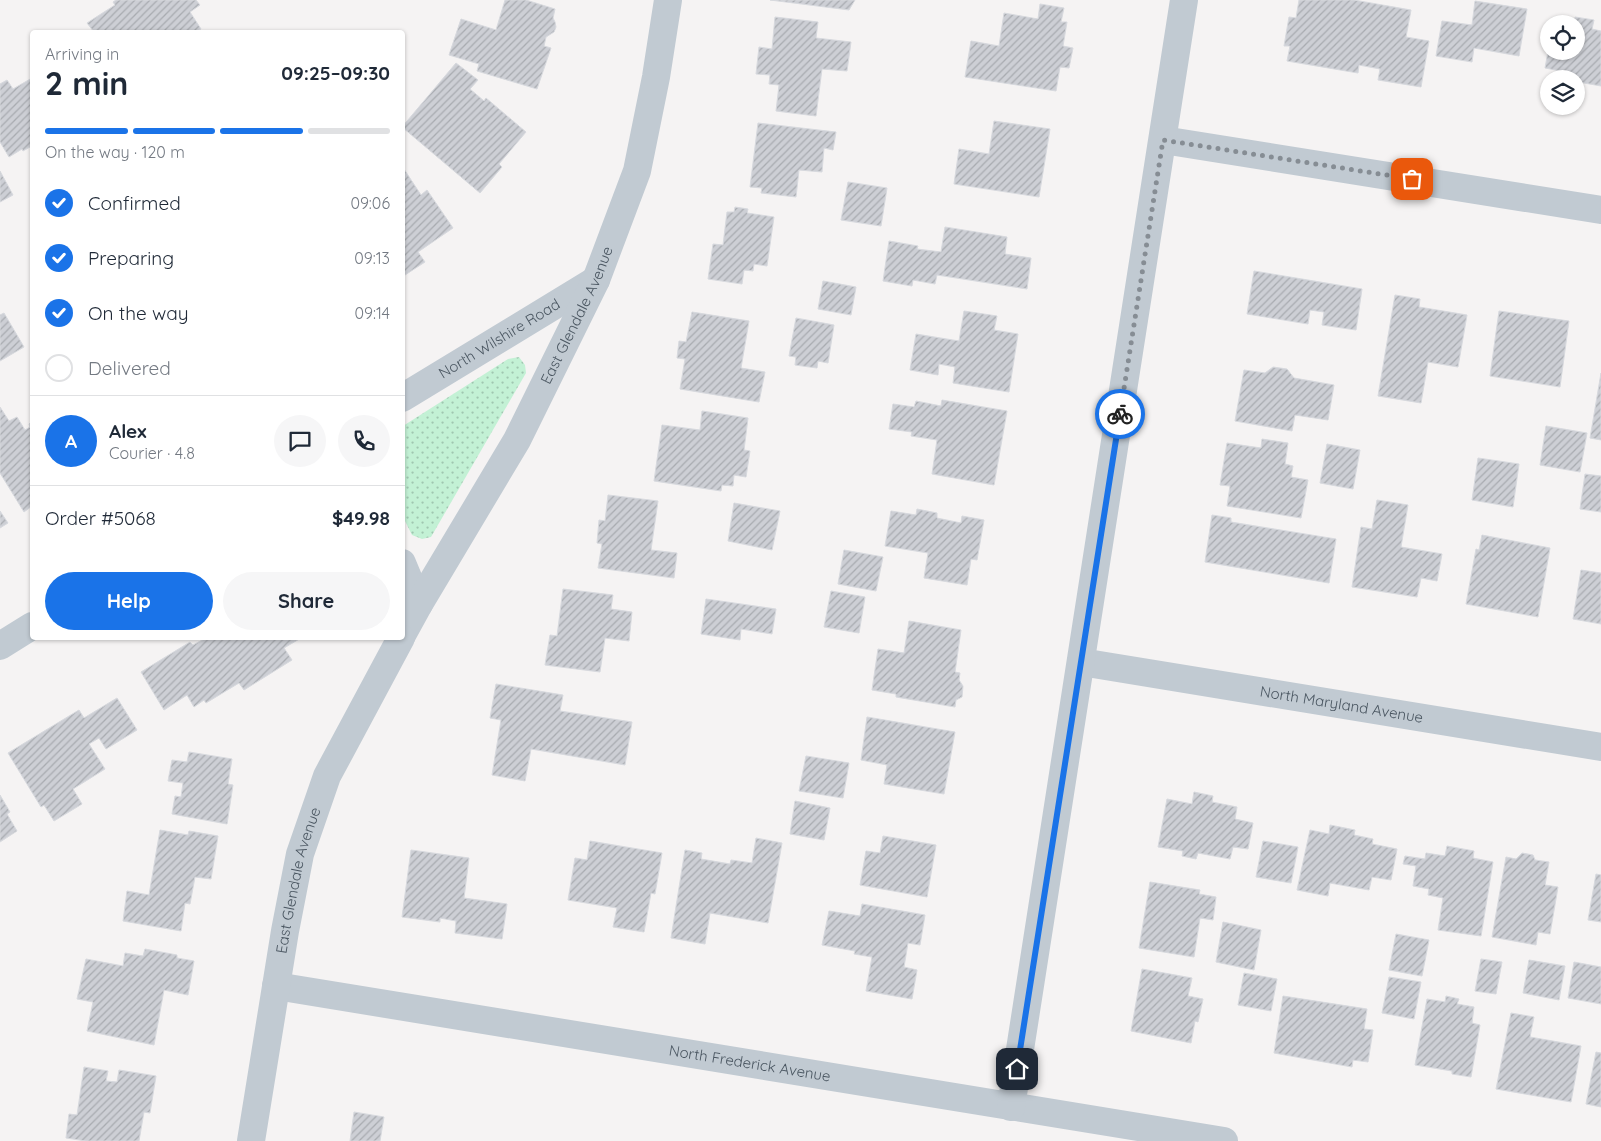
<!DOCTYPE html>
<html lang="en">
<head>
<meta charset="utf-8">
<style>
  body { margin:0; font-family:Quicksand,sans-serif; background:#f6f6f7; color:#1f2937; height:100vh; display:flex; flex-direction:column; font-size:19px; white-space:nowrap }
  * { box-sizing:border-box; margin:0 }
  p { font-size:16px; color:#747a83 }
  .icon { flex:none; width:28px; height:28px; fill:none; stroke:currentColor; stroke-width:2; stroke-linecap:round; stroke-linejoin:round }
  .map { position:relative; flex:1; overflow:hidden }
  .sheet { position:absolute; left:30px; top:30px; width:375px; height:610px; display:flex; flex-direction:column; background:#fff; border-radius:5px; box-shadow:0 1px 4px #0004 }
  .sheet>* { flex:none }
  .buttons { position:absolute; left:1540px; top:15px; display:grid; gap:10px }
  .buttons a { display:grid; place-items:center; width:45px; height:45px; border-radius:50%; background:#fff; box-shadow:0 1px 4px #0004; font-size:25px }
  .pin { position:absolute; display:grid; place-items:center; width:42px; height:42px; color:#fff; margin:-21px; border-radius:10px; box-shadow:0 2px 8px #0006 }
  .courier { position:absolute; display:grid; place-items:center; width:50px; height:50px; margin:-25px; border:4px solid #1a73e8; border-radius:50%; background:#fff; color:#222; box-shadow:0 1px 6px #0007 }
  .headline em { font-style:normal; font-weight:700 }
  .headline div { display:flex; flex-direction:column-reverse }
  .headline { display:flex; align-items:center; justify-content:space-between; height:85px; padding:0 15px }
  h1 { font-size:32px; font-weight:700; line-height:38px }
  .bar { display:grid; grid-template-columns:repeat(4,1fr); gap:8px 5px; align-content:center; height:60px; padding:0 15px }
  .bar i { height:6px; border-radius:4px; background:#e0e1e3 }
  .bar .on { background:#1a73e8 }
  .bar p { grid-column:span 4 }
  .line { display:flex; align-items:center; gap:12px; padding:0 15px; border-top:1px solid #e0e1e3 }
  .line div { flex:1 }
  .round { display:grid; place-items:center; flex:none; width:52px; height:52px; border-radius:26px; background:#f6f6f7 }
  ol { padding:0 15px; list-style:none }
  li { display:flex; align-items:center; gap:15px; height:55px }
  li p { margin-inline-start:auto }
  li .icon { padding:5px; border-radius:50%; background:#1a73e8; color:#fff; stroke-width:4 }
  li:last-child { color:#747a83 }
  li i { width:28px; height:28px; border:2px solid #e0e1e3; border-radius:50% }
  .cta { display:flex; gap:10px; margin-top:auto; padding:10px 15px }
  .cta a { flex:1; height:58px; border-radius:30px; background:#1a73e8; color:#fff; font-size:20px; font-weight:700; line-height:58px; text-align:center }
  .cta a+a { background:#f6f6f7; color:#1f2937 }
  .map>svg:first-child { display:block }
  .green { fill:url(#green-dots) }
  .building { fill:url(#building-hatch); stroke:#d7d9de }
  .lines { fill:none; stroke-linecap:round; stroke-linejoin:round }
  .street { stroke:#c1cad2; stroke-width:28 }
  .done { stroke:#868d94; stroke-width:5; stroke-dasharray:0 9 }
  .route { stroke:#1a73e8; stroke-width:6 }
  .labels { text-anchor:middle; stroke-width:4.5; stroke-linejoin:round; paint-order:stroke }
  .street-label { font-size:15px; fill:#4a5661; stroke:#fff }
</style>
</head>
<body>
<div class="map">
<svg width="1601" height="1141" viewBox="0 0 1601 1141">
  <defs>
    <pattern id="green-dots" width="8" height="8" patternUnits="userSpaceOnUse" patternTransform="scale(1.25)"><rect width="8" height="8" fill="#c3f1d5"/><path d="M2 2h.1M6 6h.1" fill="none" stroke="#a0c6b0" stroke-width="1.8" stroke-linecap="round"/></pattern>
    <pattern id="building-hatch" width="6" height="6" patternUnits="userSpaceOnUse" patternTransform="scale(1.25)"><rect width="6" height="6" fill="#cdcfd5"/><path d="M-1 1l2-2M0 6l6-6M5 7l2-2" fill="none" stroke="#a8abb0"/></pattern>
  </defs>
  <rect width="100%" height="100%" fill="#f5f3f3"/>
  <path class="green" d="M519 357 525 365 526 373 431 537 422 539 412 535 403 517V426L508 359Z"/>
  <g class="building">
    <path d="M116 0H196L200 5 190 12 201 29 195 32H181L179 30 176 32H94L87 23 115 5 113 2Z"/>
    <path d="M505 0H526L555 9 553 18 555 22 556 27 554 32 546 37 544 46 551 48 537 89 477 71 479 64 449 55 461 19 496 30Z"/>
    <path d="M770 0H855L849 10Z"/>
    <path d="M1299 0H1354L1411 10 1406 37 1429 41 1421 87 1378 80 1380 69 1359 65 1358 73 1287 61 1290 46H1284L1289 17 1296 18Z"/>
    <path d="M1475 1 1527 9 1519 56 1474 48 1472 62 1436 56 1442 21 1472 25Z"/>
    <path d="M1040 4 1064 8 1061 22H1067L1063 46 1073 48 1069 68 1060 67 1056 91 965 77 971 41 999 46 1004 13 1038 19Z"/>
    <path d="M775 17 818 22 816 38 851 42 847 71 822 69 816 116 776 111 779 85 769 84 770 75 756 74 759 47 772 49Z"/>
    <path d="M1575 17 1594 20 1592 29 1601 31V86L1578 82V77L1565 75 1566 72 1545 68 1549 46V51H1576V24H1563L1564 21 1574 23Z"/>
    <path d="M456 63 478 80 470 89 484 101 486 98 526 132 499 164 502 167 480 193 402 127Z"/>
    <path d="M32 78V151L30 147 23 151 22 149 9 157 0 142V84L7 80 13 89Z"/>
    <path d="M994 121 1050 129 1039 197 954 184 959 149 989 154Z"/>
    <path d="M758 123 836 132 833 150 824 148 822 172 799 170 796 197 761 193 762 188 750 187Z"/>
    <path d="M402 166 421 195 427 190 453 228 418 252 425 262 402 277Z"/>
    <path d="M0 171 13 195 0 202Z"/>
    <path d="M848 182 887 188 881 226 841 220Z"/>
    <path d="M735 207 748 209 747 213 774 217 767 266 754 264 753 271 744 270 742 284 708 279 713 244 723 245 727 212H734Z"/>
    <path d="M945 227 1007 237 1005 254 1031 258 1027 289 937 275 935 284 913 280 912 286 883 281 889 241 918 246 917 249 941 252Z"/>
    <path d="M1254 271 1362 289 1356 330 1322 325 1324 312 1310 310 1308 324 1247 314Z"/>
    <path d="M823 281 856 287 851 315 818 309Z"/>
    <path d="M1395 295 1420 299 1419 307 1467 315 1458 367 1428 362 1421 403 1378 396Z"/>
    <path d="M964 311 997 316 994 330 1018 334 1009 392 953 383 955 367 939 364 938 375 910 370 916 334 959 341Z"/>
    <path d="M1499 311 1569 321 1560 387 1490 376Z"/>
    <path d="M692 312 749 321 741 368 765 372 759 402 680 389 685 359 677 358 679 341 686 342Z"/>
    <path d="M4 313 24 347 0 361V315Z"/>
    <path d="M796 318 834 325 828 363 818 361 817 368 795 365 796 357 789 356Z"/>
    <path d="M1273 367 1287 369 1294 378 1334 385 1328 420 1295 415 1292 431 1235 421 1244 370 1265 373Z"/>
    <path d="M1601 373V440L1590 438Z"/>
    <path d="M942 400 1007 411 994 485 932 474 937 440 911 436 912 432 889 429 893 404 914 407 916 401 941 406Z"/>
    <path d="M0 407 9 421 17 417 25 430 30 427 29 424 32 421V506L24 512 0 473Z"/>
    <path d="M702 411 748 418 744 450 750 451 746 477 734 475 733 486 722 485 721 491 654 481 662 425 700 430Z"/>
    <path d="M1546 426 1587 433 1580 472 1540 465Z"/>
    <path d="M1262 439 1288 443 1285 464 1293 466 1291 477 1308 480 1301 518 1227 506 1230 486 1220 485 1227 443 1261 448Z"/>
    <path d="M1327 444 1360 450 1353 489 1320 483Z"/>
    <path d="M1478 458 1519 464 1513 507 1472 500Z"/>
    <path d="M1585 474 1601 476V512L1580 509Z"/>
    <path d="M608 495 658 501 651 550 677 553 674 578 598 568 602 544 597 543 599 520 605 521Z"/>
    <path d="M1377 500 1408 505 1401 547 1442 554 1437 581 1421 578 1417 597 1352 587 1361 527 1372 529Z"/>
    <path d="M734 503 780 511 772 550 728 541Z"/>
    <path d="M917 509 937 513V518L961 523 962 516 984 520 977 560 971 559 967 585 924 578 928 553 885 546 891 511 916 515Z"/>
    <path d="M0 511 8 523 0 528Z"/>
    <path d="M1212 515 1231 518V522L1336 539 1329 583 1205 562Z"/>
    <path d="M1482 535 1550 548 1538 617 1466 604 1476 549 1479 550Z"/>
    <path d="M844 550 883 557 876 591 838 584Z"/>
    <path d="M1581 570 1601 573V624L1573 619Z"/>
    <path d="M563 589 613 595 611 609 632 612 629 641 605 638 600 672 545 665 550 635 557 636Z"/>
    <path d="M831 591 865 597 859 633 824 627Z"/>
    <path d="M706 599 776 609 772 634 741 629 740 640 701 634Z"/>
    <path d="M909 621 961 630 955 672 960 673 959 680 963 686 962 697 956 700 955 707 896 697V694L872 690 878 649 904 653Z"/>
    <path d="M206 638H301L284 648 292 660 244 690 239 683 206 703 204 700 194 707 187 695 164 710 141 672 190 642 193 645Z"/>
    <path d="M496 684 563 695 560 711 632 722 625 765 531 749 525 781 492 775 501 720 490 718Z"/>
    <path d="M117 698 137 730 106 749 99 738 89 744 105 769 73 789 82 804 54 821 44 805 41 807 8 753 79 710 84 718Z"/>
    <path d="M867 717 955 732 944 794 884 784 887 765 861 760Z"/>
    <path d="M189 752 232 759 228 784 233 785 227 824 172 814 175 796 181 797 183 783 168 781 172 760 187 762Z"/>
    <path d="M806 756 849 763 843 798 799 791Z"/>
    <path d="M1194 792 1213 796 1212 802 1237 807 1235 819 1253 823 1248 849 1233 847 1230 859 1198 853 1196 859 1182 856 1183 851 1158 847 1167 799 1192 804Z"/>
    <path d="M0 795 10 812 7 814 17 831 0 842Z"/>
    <path d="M795 801 830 808 824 840 790 834Z"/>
    <path d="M1330 825 1355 830 1354 835 1373 839 1372 844 1397 849 1391 880 1372 877 1369 890 1330 883 1328 896 1297 890 1310 830 1329 834Z"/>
    <path d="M160 830 188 835 189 831 218 836 211 879 195 877 190 904 185 903 181 931 123 921 127 891 149 895Z"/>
    <path d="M883 836 936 845 927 897 860 885 866 851 880 853Z"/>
    <path d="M756 838 782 843 768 923 710 913 705 944 671 938 685 850 702 853 701 859 730 864 731 860 752 863Z"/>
    <path d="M590 841 662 853 655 894 651 893 644 932 613 927 617 908 568 900 575 858 587 860Z"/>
    <path d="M1263 841 1298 847 1291 883 1256 877Z"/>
    <path d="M1447 846 1474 851 1473 858 1493 862 1481 936 1438 930 1443 898 1428 895 1429 889 1413 886 1416 866 1403 864 1405 856 1425 859 1426 853 1445 856Z"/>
    <path d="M411 850 469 858 464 898 507 904 502 939 455 933 456 921 440 918V922L402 917Z"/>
    <path d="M1522 853 1533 855 1535 860 1549 862 1545 885 1558 887 1550 934 1538 932 1536 945 1492 937 1506 857 1516 859Z"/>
    <path d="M1596 874 1601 875V922L1588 920Z"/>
    <path d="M1150 882 1200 890 1199 894 1216 897 1213 920 1200 918 1194 957 1139 948Z"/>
    <path d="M862 904 925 915 920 945 908 943 904 967 917 970 912 999 866 991 872 957 854 954 855 951 822 945 829 911 860 916Z"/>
    <path d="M1223 922 1261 930 1254 970 1216 962Z"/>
    <path d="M1396 934 1429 940 1422 976 1389 970Z"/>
    <path d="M145 949 177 955V958L194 961 188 995 164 990 154 1045 87 1031 93 1002 77 999 86 959 123 966 125 953 143 956Z"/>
    <path d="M1481 959 1502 962 1496 994 1475 991Z"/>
    <path d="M1529 960 1565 966 1559 1000 1523 993Z"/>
    <path d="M1574 962 1601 967V1004L1568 998Z"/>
    <path d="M1142 969 1192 978 1188 996 1203 999 1198 1022 1195 1021 1191 1043 1131 1031Z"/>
    <path d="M1244 973 1277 979 1271 1011 1238 1005Z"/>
    <path d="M1389 977 1421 982 1414 1019 1382 1013Z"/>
    <path d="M1283 996 1367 1009 1364 1029 1373 1030 1368 1062 1353 1060 1352 1067 1274 1053Z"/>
    <path d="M1446 996 1459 999 1457 1004 1474 1007 1472 1023 1480 1025 1471 1077 1452 1074V1071L1415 1065 1427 999 1445 1002Z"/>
    <path d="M1511 1013 1534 1017 1530 1037 1581 1046 1571 1102 1496 1089Z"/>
    <path d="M1596 1052 1601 1053V1107L1586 1104Z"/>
    <path d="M84 1067 108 1071 106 1081 117 1082 119 1070 156 1076 150 1113 144 1112 139 1141H86L66 1138 69 1114 77 1115Z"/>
    <path d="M354 1112 384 1117 380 1141H350Z"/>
  </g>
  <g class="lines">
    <g class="street">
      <path d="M1163 140 1601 210"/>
      <path id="s1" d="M402 398 596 280"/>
      <path d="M402 563 419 604"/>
      <path id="s2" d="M402 635 419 604 517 440 596 280 637 171 656 77 668 0"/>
      <path d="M0 646 32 626"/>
      <path id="s3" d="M1081 662 1601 747"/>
      <path id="s4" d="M276 986 1224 1141"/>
      <path d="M1011 1107 1184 0"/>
      <path id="s5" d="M251 1141 285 931 300 854 327 776 401 638"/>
    </g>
  </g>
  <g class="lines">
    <path class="done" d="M1120 414 1163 140 1412 179"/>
    <path class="route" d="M1017 1069 1120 414"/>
  </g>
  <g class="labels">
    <g class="street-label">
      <text dy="5" stroke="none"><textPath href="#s2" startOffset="365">East Glendale Avenue</textPath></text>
      <text dy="5" stroke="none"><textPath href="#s1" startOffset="114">North Wilshire Road</textPath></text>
      <text dy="5" stroke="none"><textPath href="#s3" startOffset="264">North Maryland Avenue</textPath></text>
      <text dy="5" stroke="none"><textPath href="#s5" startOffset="265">East Glendale Avenue</textPath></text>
      <text dy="5" stroke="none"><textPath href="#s4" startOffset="480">North Frederick Avenue</textPath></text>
    </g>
  </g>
</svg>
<div class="buttons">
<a><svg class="icon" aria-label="locate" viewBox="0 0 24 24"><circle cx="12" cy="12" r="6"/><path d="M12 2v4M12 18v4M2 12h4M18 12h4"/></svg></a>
<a><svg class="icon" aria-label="layers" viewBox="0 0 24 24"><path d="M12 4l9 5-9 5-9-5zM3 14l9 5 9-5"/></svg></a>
</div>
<div class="pin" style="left:1412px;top:179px;background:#ea580c"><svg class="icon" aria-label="bag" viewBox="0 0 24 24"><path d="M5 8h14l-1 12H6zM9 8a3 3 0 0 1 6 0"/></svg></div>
<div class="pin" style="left:1017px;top:1069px;background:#1f2937"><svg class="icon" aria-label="home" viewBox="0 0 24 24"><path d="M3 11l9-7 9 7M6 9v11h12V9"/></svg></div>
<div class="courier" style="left:1120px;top:414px"><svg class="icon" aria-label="bike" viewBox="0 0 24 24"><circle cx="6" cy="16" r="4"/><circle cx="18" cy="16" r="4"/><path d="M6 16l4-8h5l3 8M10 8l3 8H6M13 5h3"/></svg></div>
<section class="sheet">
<div class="headline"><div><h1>2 min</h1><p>Arriving in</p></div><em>09:25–09:30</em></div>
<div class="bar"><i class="on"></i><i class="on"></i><i class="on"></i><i></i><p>On the way · 120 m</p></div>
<ol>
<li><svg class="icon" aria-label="check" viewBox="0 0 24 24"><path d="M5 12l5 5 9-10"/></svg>Confirmed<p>09:06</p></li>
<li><svg class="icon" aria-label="check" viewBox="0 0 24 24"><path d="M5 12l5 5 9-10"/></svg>Preparing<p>09:13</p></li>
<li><svg class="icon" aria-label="check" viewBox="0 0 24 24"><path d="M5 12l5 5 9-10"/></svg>On the way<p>09:14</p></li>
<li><i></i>Delivered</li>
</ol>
<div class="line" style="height:90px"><b class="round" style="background:#1a73e8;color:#fff">A</b><div><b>Alex</b><p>Courier · 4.8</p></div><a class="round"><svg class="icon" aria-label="chat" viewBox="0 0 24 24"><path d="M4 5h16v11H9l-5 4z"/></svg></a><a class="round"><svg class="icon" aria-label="phone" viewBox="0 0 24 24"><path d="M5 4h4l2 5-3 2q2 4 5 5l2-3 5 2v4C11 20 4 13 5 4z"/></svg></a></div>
<div class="line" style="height:65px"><div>Order #5068</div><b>$49.98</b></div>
<div class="cta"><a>Help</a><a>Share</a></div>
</section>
</div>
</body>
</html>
